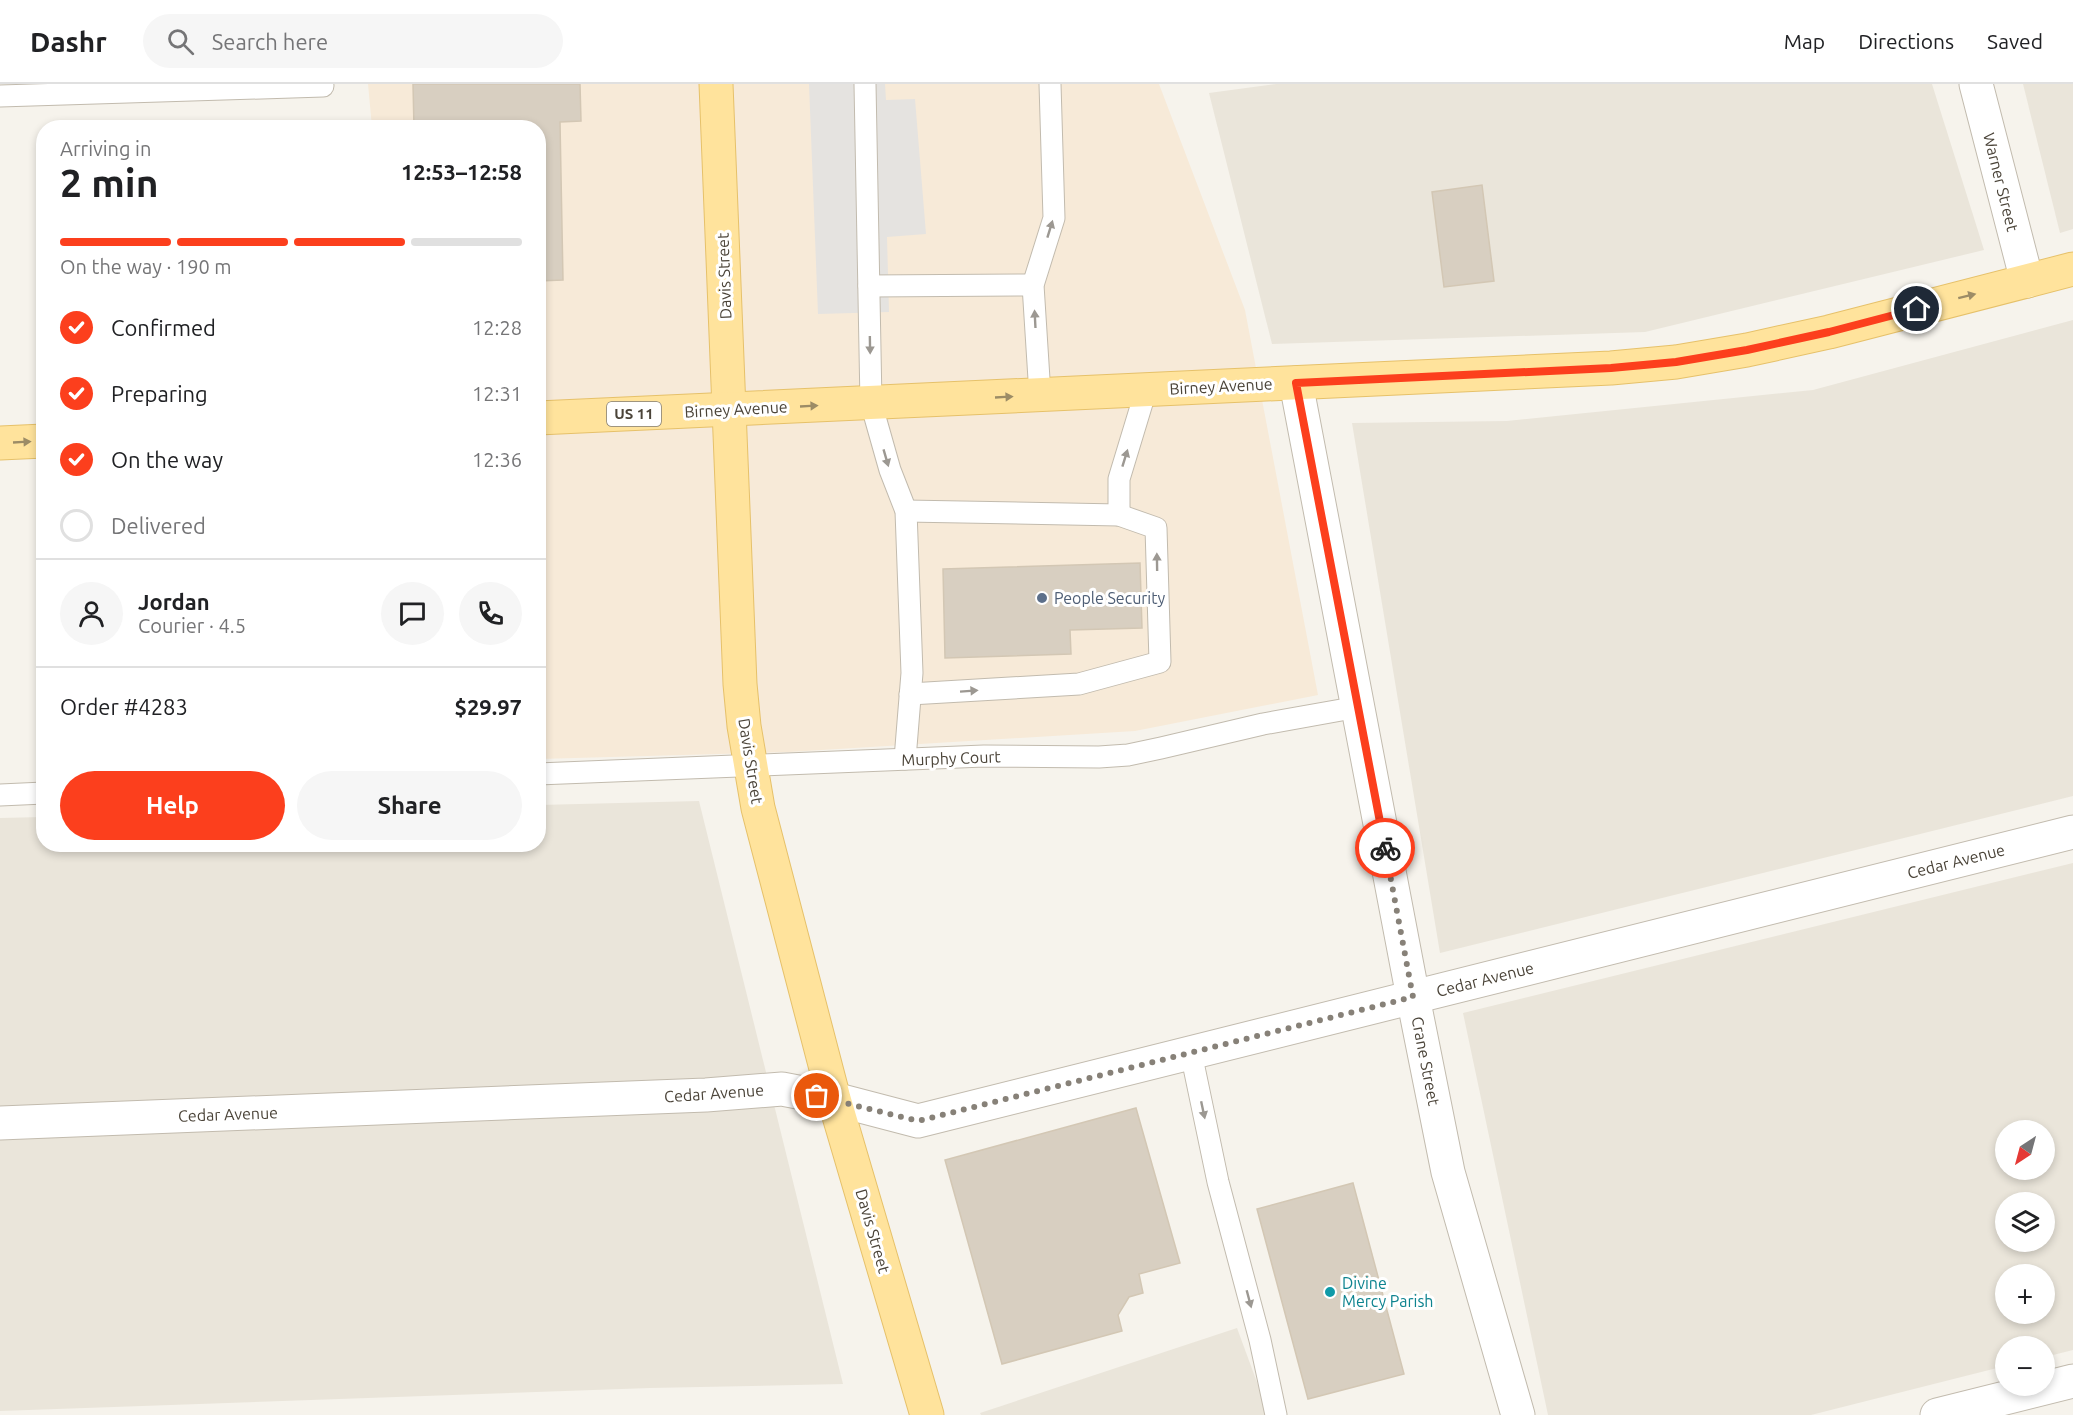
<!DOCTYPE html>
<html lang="en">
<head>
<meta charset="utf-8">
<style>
  body { margin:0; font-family:Ubuntu,sans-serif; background:#f6f6f6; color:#202124; height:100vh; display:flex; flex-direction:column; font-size:22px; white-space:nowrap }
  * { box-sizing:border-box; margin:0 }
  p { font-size:20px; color:#757577 }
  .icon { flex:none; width:33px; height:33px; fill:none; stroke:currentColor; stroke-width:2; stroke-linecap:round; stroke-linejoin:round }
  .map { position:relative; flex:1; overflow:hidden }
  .panel { position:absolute; left:36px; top:36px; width:510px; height:732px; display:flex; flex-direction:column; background:#fff; border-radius:24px; box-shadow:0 3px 9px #0003 }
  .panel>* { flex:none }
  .needle { width:39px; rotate:216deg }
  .fabs { position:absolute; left:1995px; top:1036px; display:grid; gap:12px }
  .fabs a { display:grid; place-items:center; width:60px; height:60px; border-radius:50%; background:#fff; box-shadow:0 3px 9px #0003; font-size:30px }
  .pin { position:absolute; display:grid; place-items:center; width:51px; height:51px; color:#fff; margin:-26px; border:3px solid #fff; border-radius:50%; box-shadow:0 2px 6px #0007 }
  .courier { position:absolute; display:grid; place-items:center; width:60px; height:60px; margin:-30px; border:4px solid #fc3f1d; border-radius:50%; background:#fff; color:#222; box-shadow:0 2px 8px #0007 }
  .headline em { font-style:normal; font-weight:600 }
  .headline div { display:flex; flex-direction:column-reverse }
  .headline { display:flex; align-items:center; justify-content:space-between; height:102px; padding:0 24px }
  h1 { font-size:39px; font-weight:600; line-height:45px }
  .bar { display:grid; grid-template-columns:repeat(4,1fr); gap:9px 6px; align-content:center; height:72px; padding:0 24px }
  .bar i { height:8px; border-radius:4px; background:#e0e0e0 }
  .bar .on { background:#fc3f1d }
  .bar p { grid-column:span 4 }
  .line { display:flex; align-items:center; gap:15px; padding:0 24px; border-top:2px solid #e0e0e0 }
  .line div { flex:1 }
  .round { display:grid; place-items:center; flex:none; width:63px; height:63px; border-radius:32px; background:#f6f6f6 }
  ol { padding:0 24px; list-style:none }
  li { display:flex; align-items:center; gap:18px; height:66px }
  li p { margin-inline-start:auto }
  li .icon { padding:6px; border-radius:50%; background:#fc3f1d; color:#fff; stroke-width:4 }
  li:last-child { color:#757577 }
  li i { width:33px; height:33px; border:3px solid #e0e0e0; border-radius:50% }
  .primary-button { display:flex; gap:12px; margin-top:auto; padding:12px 24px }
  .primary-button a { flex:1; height:69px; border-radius:36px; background:#fc3f1d; color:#fff; font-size:24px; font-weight:600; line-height:69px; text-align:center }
  .primary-button a+a { background:#f6f6f6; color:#202124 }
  header { display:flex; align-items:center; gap:36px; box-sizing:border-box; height:84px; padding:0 30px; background:#fff; border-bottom:2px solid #e0e0e0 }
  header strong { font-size:28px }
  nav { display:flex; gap:33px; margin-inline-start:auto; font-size:21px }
  .search { width:420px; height:54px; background:#f6f6f6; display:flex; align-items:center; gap:15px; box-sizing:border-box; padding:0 21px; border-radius:33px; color:#757577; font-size:22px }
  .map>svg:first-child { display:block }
  .residential { fill:#eae5da; fill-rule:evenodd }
  .commercial { fill:#f7ead8 }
  .parking { fill:#e5e3e0 }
  .building { fill:#d8cfc1; stroke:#d3c7b4; stroke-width:1.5 }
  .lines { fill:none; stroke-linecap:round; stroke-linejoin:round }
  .lane-casing { stroke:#c2bbae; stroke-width:23 }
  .street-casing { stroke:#c2bbae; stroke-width:35 }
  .primary-casing { stroke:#e6c16a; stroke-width:35 }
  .lane { stroke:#fff; stroke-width:21 }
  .street { stroke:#fff; stroke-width:33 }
  .primary { stroke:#ffe39c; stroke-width:33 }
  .oneway { fill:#9c9892 }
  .oneway2 { fill:#9c8c66 }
  .done { stroke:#878178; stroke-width:6; stroke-dasharray:0 10.8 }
  .route { stroke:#fc3f1d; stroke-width:8 }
  .service-dot { fill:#5c6f8a; stroke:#fff; stroke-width:2 }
  .culture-dot { fill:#0f9aa8; stroke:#fff; stroke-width:2 }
  .labels { text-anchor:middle; stroke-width:6; stroke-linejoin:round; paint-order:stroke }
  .shield { fill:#fff; stroke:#817c74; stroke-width:1.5 }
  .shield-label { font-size:15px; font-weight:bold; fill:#4b4439 }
  .street-label { font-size:16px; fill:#4b4439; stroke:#fff }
  .service-label { font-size:16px; fill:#4e5e75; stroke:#fff; text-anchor:start }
  .culture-label { font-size:16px; fill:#0d838f; stroke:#fff; text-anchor:start }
</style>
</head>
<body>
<header>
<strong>Dashr</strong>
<div class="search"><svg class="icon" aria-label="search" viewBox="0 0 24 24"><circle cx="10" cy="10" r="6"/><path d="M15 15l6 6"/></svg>Search here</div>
<nav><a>Map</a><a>Directions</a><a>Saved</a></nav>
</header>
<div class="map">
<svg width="2073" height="1331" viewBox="0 0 2073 1331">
  <rect width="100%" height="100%" fill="#f6f3ec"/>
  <g class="residential">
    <path d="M1276 0H1932L1984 166 1645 248 1272 260 1209 9Z"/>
    <path d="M2023 0H2073V145L2060 149Z"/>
    <path d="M2073 236V712L1440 869 1352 339 1507 337 1813 306Z"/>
    <path d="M699 717 843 1300 650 1304 0 1327V734L43 733 44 760H538L539 721Z"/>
    <path d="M2073 779V1266L2045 1273 2044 1263H2006L2005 1282 1811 1331H1548L1463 929ZM2006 1047H2044V1086H2006ZM2006 1119H2044V1158H2006ZM2006 1191H2044V1230H2006Z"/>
    <path d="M1237 1244 1269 1331H981L980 1329Z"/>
  </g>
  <path class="commercial" d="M368 0H1159L1245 226 1318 611 1135 647 789 668 539 675 538 44 372 43Z"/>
  <path class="parking" d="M809 0H885L886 16 915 15 926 150 887 153 889 228 818 230Z"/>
  <g class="building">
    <path d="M413 0H580L581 37 560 38 563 196 538 197V44H414Z"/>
    <path d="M1482 101 1494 197 1444 203 1432 108Z"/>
    <path d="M1140 479 1142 544 1070 546 1071 570 945 574 943 485Z"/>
    <path d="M1136 1024 1180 1179 1139 1190 1143 1209 1129 1213 1118 1231 1122 1247 1002 1280 945 1076Z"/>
    <path d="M1353 1099 1404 1290 1308 1315 1257 1125Z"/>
  </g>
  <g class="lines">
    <defs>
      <g id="lane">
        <path d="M865 0 871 319 890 386 906 427 912 589 905 675"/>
        <path d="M0 12 323 2"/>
        <path d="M869 202 1033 201"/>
        <path d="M1040 311 1033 201 1054 134 1050 0"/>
        <path d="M906 427 1119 431 1156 444 1160 578 1079 600 910 610"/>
        <path d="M1119 431V395L1146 306"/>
        <path d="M538 690 984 672 1099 673 1128 671 1161 664 1263 640 1358 623"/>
        <path d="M0 711 44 709"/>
        <path d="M1191 969 1218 1098 1260 1256 1276 1331"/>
      </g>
      <g id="street">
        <path d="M1976 0 2027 197"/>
        <path d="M1296 299 1413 913 1448 1088 1518 1331"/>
        <path d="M0 1039 706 1011 782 1005 834 1015 918 1037 2073 748"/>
        <path d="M1937 1331 2073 1297"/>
      </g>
      <g id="primary">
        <path d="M716 0 740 600 744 642 758 724 834 1015 927 1331"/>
        <path d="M538 334 1611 284 1676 278 1747 266 1829 248 2073 185"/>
        <path d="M0 359 44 357"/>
      </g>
    </defs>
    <use href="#lane" class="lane-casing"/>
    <use href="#street" class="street-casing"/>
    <use href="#primary" class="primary-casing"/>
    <use href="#lane" class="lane"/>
    <use href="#street" class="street"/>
    <use href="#primary" class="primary"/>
  </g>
  <defs><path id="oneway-solid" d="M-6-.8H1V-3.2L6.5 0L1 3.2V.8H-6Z" transform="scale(1.5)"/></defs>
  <g class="oneway">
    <use href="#oneway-solid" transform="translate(1050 145) rotate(-73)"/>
    <use href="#oneway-solid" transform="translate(1035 235) rotate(-93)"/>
    <use href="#oneway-solid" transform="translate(870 261) rotate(89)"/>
    <use href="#oneway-solid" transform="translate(886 374) rotate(74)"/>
    <use href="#oneway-solid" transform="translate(1125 374) rotate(-73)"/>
    <use href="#oneway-solid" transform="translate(1157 478) rotate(-91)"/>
    <use href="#oneway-solid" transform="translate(969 607) rotate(-4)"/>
    <use href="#oneway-solid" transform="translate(1203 1026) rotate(78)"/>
    <use href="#oneway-solid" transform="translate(1249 1215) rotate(75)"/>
  </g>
  <g class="oneway2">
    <use href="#oneway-solid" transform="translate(1967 212) rotate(-14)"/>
    <use href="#oneway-solid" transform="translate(1004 313) rotate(-3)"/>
    <use href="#oneway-solid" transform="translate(809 322) rotate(-3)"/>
    <use href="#oneway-solid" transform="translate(22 358) rotate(-3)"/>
  </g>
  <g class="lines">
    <path class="done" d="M817 1012 918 1037 1413 913 1385 764"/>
    <path class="route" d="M1385 764 1296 299 1611 284 1676 278 1747 266 1829 248 1917 225"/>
  </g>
  <circle class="service-dot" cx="1042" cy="514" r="6"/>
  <circle class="culture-dot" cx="1330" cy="1208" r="6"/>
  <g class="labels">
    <rect class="shield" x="607" y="318" width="54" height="24" rx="4.5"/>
    <g class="shield-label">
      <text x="634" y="335">US 11</text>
    </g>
    <g class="street-label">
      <text transform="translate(2001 98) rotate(76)" y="6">Warner Street</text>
      <text transform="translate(724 192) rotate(-92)" y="6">Davis Street</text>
      <text transform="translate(1221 302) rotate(-3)" y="6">Birney Avenue</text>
      <text transform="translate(736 325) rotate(-3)" y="6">Birney Avenue</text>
      <text transform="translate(951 674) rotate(-2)" y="6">Murphy Court</text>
      <text transform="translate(751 677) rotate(81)" y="6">Davis Street</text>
      <text transform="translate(1956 777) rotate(-14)" y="6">Cedar Avenue</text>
      <text transform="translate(1485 895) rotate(-14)" y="6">Cedar Avenue</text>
      <text transform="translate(1426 977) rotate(79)" y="6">Crane Street</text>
      <text transform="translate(714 1009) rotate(-4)" y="6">Cedar Avenue</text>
      <text transform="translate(228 1030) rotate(-2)" y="6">Cedar Avenue</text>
      <text transform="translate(873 1147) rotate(74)" y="6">Davis Street</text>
    </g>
    <g class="service-label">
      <text x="1054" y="520">People Security</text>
    </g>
    <g class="culture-label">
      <text x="1342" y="1205">Divine<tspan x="1342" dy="18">Mercy Parish</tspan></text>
    </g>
  </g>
</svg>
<div class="fabs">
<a><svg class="needle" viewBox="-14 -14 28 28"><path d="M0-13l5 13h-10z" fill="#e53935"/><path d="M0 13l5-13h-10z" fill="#757577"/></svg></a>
<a><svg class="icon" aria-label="layers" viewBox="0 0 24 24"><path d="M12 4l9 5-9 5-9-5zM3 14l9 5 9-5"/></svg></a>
<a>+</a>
<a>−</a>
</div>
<div class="pin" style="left:817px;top:1012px;background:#ea580c"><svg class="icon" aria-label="bag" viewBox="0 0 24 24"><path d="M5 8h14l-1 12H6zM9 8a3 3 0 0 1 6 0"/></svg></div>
<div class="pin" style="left:1917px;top:225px;background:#1f2937"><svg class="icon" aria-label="home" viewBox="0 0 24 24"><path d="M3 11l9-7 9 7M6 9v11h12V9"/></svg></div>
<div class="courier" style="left:1385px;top:764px"><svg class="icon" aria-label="bike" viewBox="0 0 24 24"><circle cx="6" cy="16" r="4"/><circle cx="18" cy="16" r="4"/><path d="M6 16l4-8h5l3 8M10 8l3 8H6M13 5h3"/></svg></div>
<section class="panel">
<div class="headline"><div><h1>2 min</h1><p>Arriving in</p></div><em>12:53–12:58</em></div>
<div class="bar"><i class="on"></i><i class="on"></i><i class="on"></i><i></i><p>On the way · 190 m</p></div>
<ol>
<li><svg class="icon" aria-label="check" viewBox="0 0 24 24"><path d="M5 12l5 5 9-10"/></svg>Confirmed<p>12:28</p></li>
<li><svg class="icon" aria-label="check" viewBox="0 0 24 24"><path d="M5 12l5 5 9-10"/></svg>Preparing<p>12:31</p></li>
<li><svg class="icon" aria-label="check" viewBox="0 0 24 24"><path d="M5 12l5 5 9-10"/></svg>On the way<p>12:36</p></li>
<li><i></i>Delivered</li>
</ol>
<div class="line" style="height:108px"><a class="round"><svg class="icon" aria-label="person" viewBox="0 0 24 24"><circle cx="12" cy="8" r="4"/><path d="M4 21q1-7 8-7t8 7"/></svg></a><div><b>Jordan</b><p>Courier · 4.5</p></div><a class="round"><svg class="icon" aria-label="chat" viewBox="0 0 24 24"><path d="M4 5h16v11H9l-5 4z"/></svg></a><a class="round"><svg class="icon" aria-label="phone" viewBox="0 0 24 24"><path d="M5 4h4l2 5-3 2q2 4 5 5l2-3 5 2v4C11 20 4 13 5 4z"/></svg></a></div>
<div class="line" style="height:78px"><div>Order #4283</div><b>$29.97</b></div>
<div class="primary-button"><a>Help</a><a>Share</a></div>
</section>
</div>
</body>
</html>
